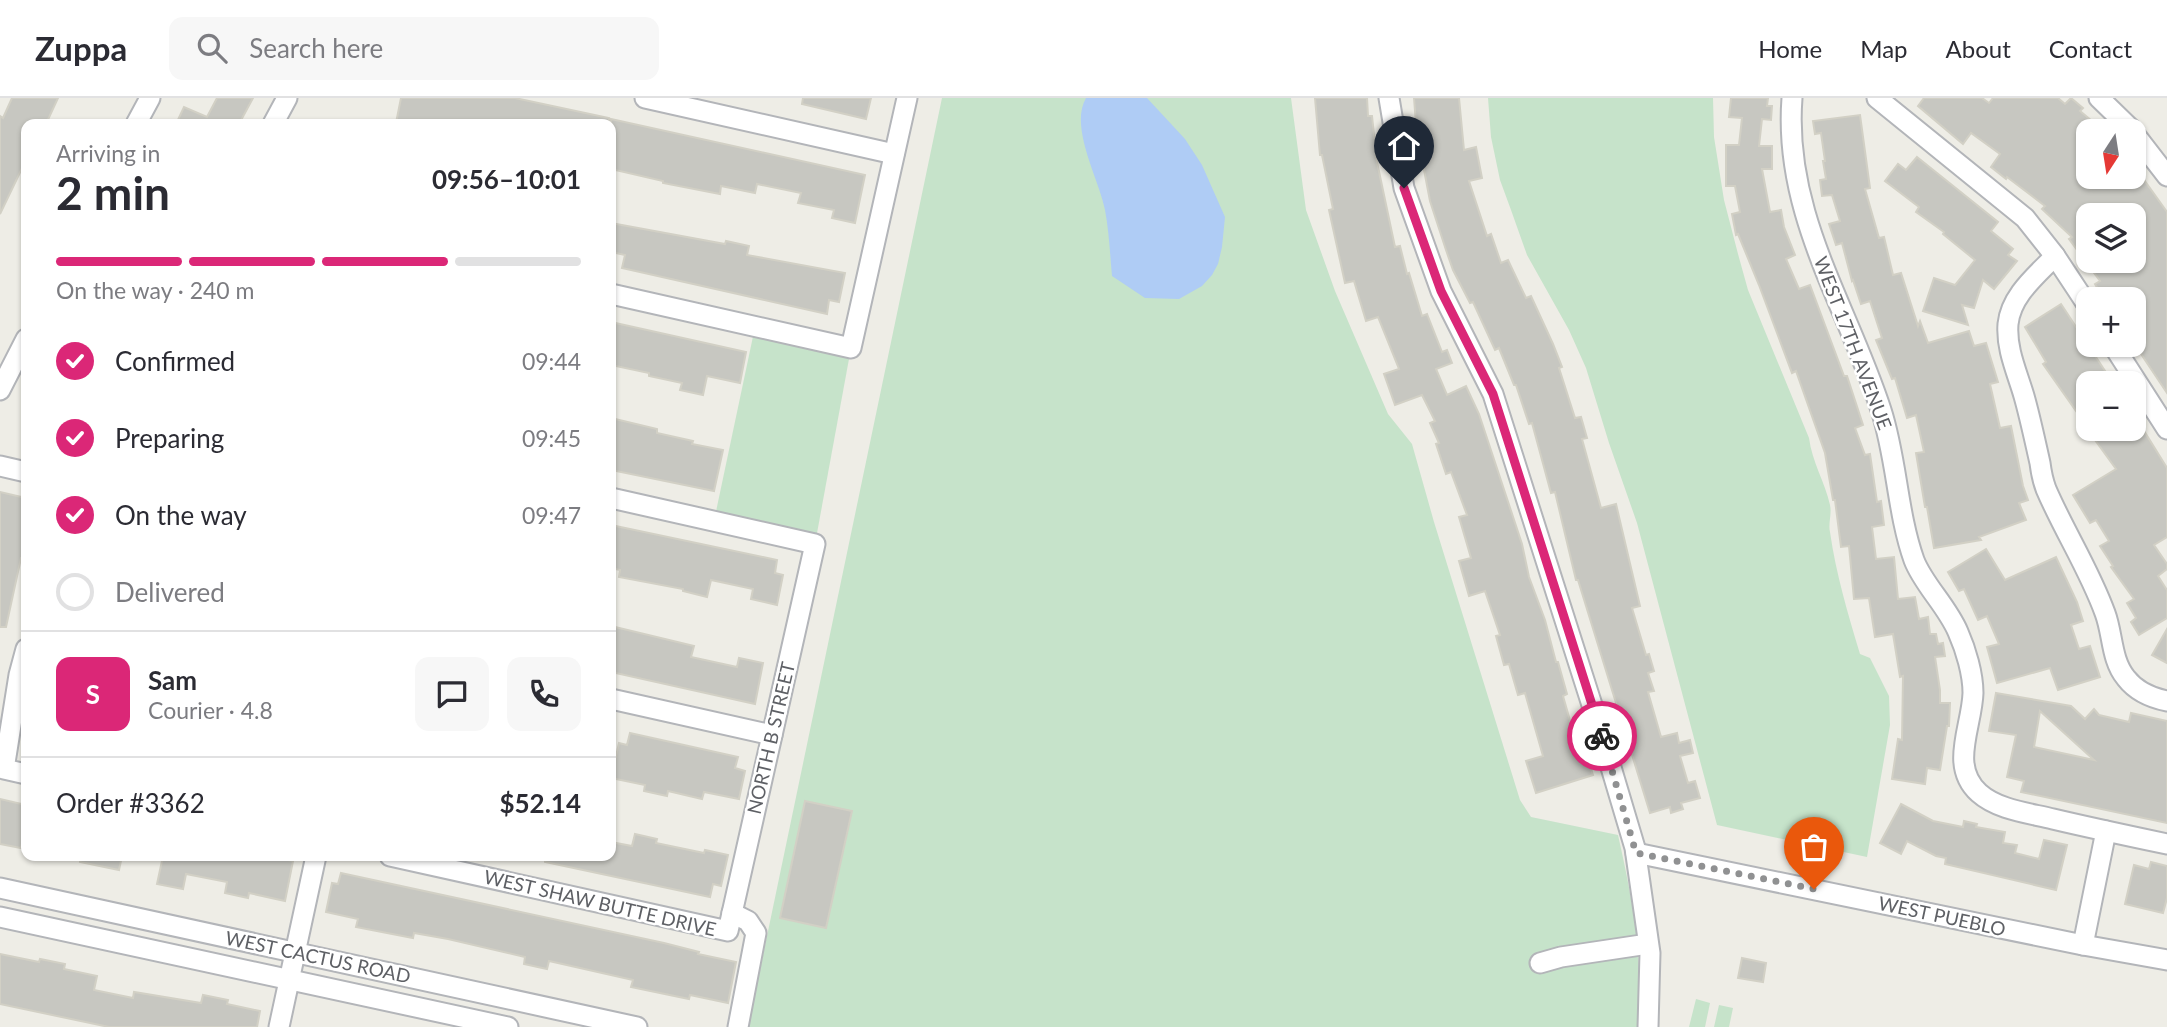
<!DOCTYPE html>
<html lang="en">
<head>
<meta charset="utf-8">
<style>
  body { margin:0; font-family:Lato,sans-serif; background:#f7f7f7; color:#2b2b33; height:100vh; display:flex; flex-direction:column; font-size:26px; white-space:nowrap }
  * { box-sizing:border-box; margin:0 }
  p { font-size:23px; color:#7c7c81 }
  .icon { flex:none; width:38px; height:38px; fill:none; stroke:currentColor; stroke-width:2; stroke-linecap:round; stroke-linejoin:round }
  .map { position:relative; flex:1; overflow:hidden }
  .drawer { position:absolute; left:21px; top:21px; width:595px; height:742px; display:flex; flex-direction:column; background:#fff; border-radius:14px; box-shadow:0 2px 5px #0004 }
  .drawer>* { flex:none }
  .needle { width:46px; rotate:192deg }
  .fabs { position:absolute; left:2076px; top:21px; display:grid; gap:14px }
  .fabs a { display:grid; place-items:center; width:70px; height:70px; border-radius:14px; background:#fff; box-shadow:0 2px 5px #0004; font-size:35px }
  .pin { position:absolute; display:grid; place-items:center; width:60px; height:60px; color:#fff; margin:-72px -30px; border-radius:50% 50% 50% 0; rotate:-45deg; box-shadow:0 0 7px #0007 }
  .pin .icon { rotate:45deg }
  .courier { position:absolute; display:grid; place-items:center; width:70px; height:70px; margin:-35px; border:5px solid #db2777; border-radius:50%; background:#fff; color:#222; box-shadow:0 2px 9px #0007 }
  .overview em { font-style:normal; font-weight:700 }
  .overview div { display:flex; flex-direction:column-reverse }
  .overview { display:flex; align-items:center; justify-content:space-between; height:119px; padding:0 35px }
  h1 { font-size:46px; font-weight:700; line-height:52px }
  .bar { display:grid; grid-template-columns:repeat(4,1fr); gap:10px 7px; align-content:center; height:84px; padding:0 35px }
  .bar i { height:9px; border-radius:5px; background:#e1e1e2 }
  .bar .active { background:#db2777 }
  .bar p { grid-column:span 4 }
  .line { display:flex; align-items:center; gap:18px; padding:0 35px; border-top:2px solid #e1e1e2 }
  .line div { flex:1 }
  .round { display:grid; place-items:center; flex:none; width:74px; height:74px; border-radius:14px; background:#f7f7f7 }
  ol { padding:0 35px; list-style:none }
  li { display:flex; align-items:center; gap:21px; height:77px }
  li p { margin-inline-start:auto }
  li .icon { padding:7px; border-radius:50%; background:#db2777; color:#fff; stroke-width:4 }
  li:last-child { color:#7c7c81 }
  li i { width:38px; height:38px; border:4px solid #e1e1e2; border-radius:50% }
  header { display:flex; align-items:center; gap:42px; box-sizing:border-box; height:98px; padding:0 35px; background:#fff; border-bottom:2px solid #e1e1e2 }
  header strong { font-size:33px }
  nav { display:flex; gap:38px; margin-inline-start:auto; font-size:24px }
  .search { width:490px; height:63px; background:#f7f7f7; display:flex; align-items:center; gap:18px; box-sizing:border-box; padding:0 24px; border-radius:14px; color:#7c7c81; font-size:26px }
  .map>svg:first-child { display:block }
  .green { fill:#c6e3ca }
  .water { fill:#afccf5 }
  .building { fill:#c7c7c1; stroke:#d2d0c5; stroke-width:2; fill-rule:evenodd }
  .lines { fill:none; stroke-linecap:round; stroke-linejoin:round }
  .minor-casing { stroke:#b3b5b9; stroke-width:23 }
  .minor { stroke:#fff; stroke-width:19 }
  .done { stroke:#909192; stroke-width:7; stroke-dasharray:0 12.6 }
  .route { stroke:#db2777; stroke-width:9 }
  .labels { text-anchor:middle; stroke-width:5; stroke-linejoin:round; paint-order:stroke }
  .street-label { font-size:19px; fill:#5e6065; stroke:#fff }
</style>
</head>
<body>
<header>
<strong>Zuppa</strong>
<div class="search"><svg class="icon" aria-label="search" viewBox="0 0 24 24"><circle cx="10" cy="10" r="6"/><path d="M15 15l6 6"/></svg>Search here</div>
<nav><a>Home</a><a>Map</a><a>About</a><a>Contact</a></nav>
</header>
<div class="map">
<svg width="2167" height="929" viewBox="0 0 2167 929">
  <rect width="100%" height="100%" fill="#eeede6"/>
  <g class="green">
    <path d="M942 0H1291L1306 112 1335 193 1388 316 1412 346 1434 424 1520 702 1531 719 1618 737C1632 799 1645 864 1637 929H748Z"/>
    <path d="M1488 0H1713L1714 39 1724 102 1738 156 1748 192 1809 340C1812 364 1825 384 1830 407 1832 416 1828 426 1830 434 1836 476 1848 516 1860 556L1870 560 1889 598 1890 627 1867 759 1717 727 1637 425 1609 345 1586 270 1569 232 1527 157 1511 112 1500 82 1491 39Z"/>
    <path d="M755 229 851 250 815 446 714 423Z"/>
    <path d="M1696 901 1710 905 1705 929H1689Z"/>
    <path d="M1719 907 1733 910 1729 929H1714Z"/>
  </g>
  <path class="water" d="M1086 0H1147L1185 41 1202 67 1225 119 1222 149 1218 166 1212 177 1202 188 1179 201 1145 200 1112 178C1110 156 1109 133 1105 112 1099 81 1069 29 1086 0Z"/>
  <g class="building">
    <path d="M12 0H58L46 26H26V62L0 116V18L3 20Z"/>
    <path d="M217 0H253L239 26H176L184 9 207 19Z"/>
    <path d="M401 0H515L609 20V26H438L419 22V26H403L396 25Z"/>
    <path d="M803 0H871L866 21 802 6Z"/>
    <path d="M1315 0H1367L1368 18H1372L1377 64 1395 149 1400 148 1407 176 1409 175 1422 218 1427 216 1442 254 1447 252 1452 265 1436 271 1447 297 1466 288 1479 316 1522 446 1529 479 1545 522 1556 564H1558L1567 596 1563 598 1571 626 1576 624 1593 677 1536 695 1526 663 1543 658 1525 595 1518 597 1509 566 1504 567 1496 538 1500 537 1485 493 1469 498 1459 463 1471 460 1459 419 1467 417 1451 374 1446 376 1436 346 1439 345 1430 325 1435 323 1422 297 1395 307 1384 276 1399 271 1378 219 1366 223 1354 183 1345 185 1329 112 1333 111 1322 57H1320Z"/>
    <path d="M1414 0H1459L1464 52 1476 49 1482 80 1469 83 1487 138 1491 136 1501 165 1508 162 1526 200 1531 198 1553 246 1562 269 1559 270 1575 320 1581 319 1587 340 1582 341 1601 410 1616 406 1640 508 1632 510 1646 557 1649 556 1654 573 1648 575 1654 593 1648 594 1661 639 1677 635 1679 645 1690 642 1693 655 1680 658 1688 685 1695 683 1700 700 1681 705 1683 711 1671 715 1670 709 1650 715 1578 482H1576L1555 394 1551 395 1532 325 1529 326 1516 287H1514L1499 250 1495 252 1473 204 1470 205 1453 172 1446 152 1430 103 1420 51 1418 52Z"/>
    <path d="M1731 0H1768L1767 8H1772L1771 22 1762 21 1759 48H1772V71H1762L1770 114 1781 112 1784 129 1795 157 1786 161 1799 191 1810 187 1844 278H1847L1863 327 1855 330 1865 357 1870 356 1877 404 1881 403 1884 427 1872 429 1876 461 1894 459 1898 501 1915 499 1919 521 1928 519 1930 536H1936L1938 546 1943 545 1945 558 1935 559 1940 592V605H1950L1949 628H1947L1940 672 1927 670 1925 686 1892 681 1898 641 1902 642 1903 578 1900 579 1893 536 1875 539 1869 500 1854 501 1849 448 1841 449 1835 402H1833L1825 355 1796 273 1792 275 1759 187 1738 136 1736 137 1732 116 1740 114 1735 88H1726V47H1739L1742 20 1729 19Z"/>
    <path d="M1924 0H1982L1989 5 1993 0H2058L2065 6 2071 0 2083 10 2080 13 2104 33H2088V79H2142L2167 114V295L2133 244V201H2104L2095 186 2100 183 2069 141 2072 139 2042 111 2045 108 2007 79 2006 81 1991 69 2000 56 1971 35 1963 46 1918 8ZM2088 117H2133V163H2088Z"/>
    <path d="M1860 17 1870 90 1865 91 1879 140 1884 139 1893 177 1901 175 1918 228 1920 223 1928 245 1969 233 1974 248 1986 245 1998 284 1990 286 2000 330 2011 328 2023 388 2028 402 2019 405 2026 422 1979 439 1981 442 1934 450 1927 409H1925L1916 355 1924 354 1916 317 1907 320 1895 280 1892 281 1876 242 1882 240 1870 203 1861 206 1853 182 1852 183 1842 145 1836 147 1829 126 1840 123 1832 97 1822 98 1820 82 1826 81 1823 63H1825L1821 35 1815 36 1813 23Z"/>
    <path d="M611 21 865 77 855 125 832 120 834 112 798 105 801 95 757 86 755 95 721 88 720 96 663 85V83L611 71Z"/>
    <path d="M1917 59 1998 124 1991 133 2013 151 2008 157 2017 163 1994 191 1983 182 1974 210 1962 207 1968 227 1923 213 1934 180 1955 187 1975 162 1943 136 1944 134 1916 114 1919 109 1885 83 1898 66 1906 72Z"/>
    <path d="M611 125 725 146 726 143 749 148 747 157 845 175 839 204 829 202 827 216 622 170 625 157 611 154Z"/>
    <path d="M2061 206 2113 285H2088V330L2043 266 2046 264 2025 229Z"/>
    <path d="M611 224 746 254 740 285 707 278 703 297 680 292 682 285 649 278V275L611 267Z"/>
    <path d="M2133 315 2167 370V439L2154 447 2167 466V471L2158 478 2167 492V520L2139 537 2131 524 2136 520 2127 505 2134 501 2111 469 2113 468 2100 448 2109 443 2096 422 2090 425 2073 397 2116 371 2087 331H2133Z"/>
    <path d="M611 320 657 331V335L693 343 692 346 723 352 714 393 611 372Z"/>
    <path d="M0 394 26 400V449L24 460H21L6 529H0Z"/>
    <path d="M611 427 777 462 775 475 783 477 777 507 751 501 753 491 711 482 707 499 683 493V491L619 479 620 472 611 470Z"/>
    <path d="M1986 451 2005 482 2056 459 2077 504 2083 523 2071 527 2079 551 2090 548 2100 579 2058 592 2050 570 1997 585 1987 549 1999 546 1987 518 1978 522 1964 491 1959 493 1948 474Z"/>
    <path d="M611 528 694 548 691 559 737 569 739 560 763 565 755 606 611 574Z"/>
    <path d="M2167 531V565L2152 557Z"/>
    <path d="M1996 595 2071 608 2085 621 2094 611 2099 617 2129 624 2131 615 2167 623V725L2021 694 2024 683 2007 679 2016 637 1989 633ZM2040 613 2094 662 2034 649Z"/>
    <path d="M630 635 738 659 735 670 745 673 739 701 704 694 702 701 668 693 667 698 644 693 645 687 611 680 619 645 627 647Z"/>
    <path d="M0 701 26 707V726L21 750 0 746Z"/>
    <path d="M805 703 852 713 826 830 780 820Z"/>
    <path d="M1901 706 1933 723 1963 729 1964 723 1977 726 1976 729 2005 734 2003 745 2017 747 2015 755 2039 761 2044 742 2067 747 2056 792 1945 766 1946 760 1936 758 1907 743 1901 756 1880 745Z"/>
    <path d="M635 736 657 741 656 745 704 755 705 752 728 757 721 788 713 786 710 799 545 764V758H611V744L632 748Z"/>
    <path d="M81 758H122L119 772 80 764Z"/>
    <path d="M163 758H270L293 763 285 803 249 795 248 800 225 795 227 784 186 776 183 791 157 786Z"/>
    <path d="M2151 764 2167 768V800L2163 815 2125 806 2134 767 2149 771Z"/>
    <path d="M341 775 664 845 699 854 698 856 736 864 728 905 690 897 689 901 631 889 633 882 549 863 547 871 524 866 525 859 448 841 414 835 413 840 356 829 358 821 326 814 332 785 338 786Z"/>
    <path d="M0 856 39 864 40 861 65 866 64 871 97 878 94 892 133 900 134 894 201 905 203 897 228 902 227 906 260 913 257 929H109L0 906Z"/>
    <path d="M1742 860 1766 865 1763 884 1738 880Z"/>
  </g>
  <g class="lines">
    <defs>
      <g id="minor">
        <path d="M645 0 894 56"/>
        <path d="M1389 0 1404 90 1441 193 1493 296 1599 629 1635 750 1650 855 1648 929"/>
        <path d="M1792 0C1783 116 1847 207 1881 312 1897 361 1897 414 1914 462 1923 486 1947 508 1958 534 1966 552 1973 576 1973 595 1972 629 1949 668 1979 695 1998 712 2029 715 2053 721 2091 730 2129 738 2167 746"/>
        <path d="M1877 0 2025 120 2055 158 2088 208"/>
        <path d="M2099 0 2133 33"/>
        <path d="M136 26 150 0"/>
        <path d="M273 26 287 0"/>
        <path d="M2133 34 2167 78"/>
        <path d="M2055 158C2037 177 2011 197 2008 226 2006 251 2017 274 2024 298 2030 319 2035 343 2040 365 2041 373 2043 383 2046 391 2064 433 2089 471 2105 515 2113 536 2111 562 2126 580 2136 593 2152 600 2167 603"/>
        <path d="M611 196 851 250 907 0"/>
        <path d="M2113 247 2167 331"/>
        <path d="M0 292 26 241"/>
        <path d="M0 368 26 374"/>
        <path d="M26 551 19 577 4 671 26 676"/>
        <path d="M611 601 772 637"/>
        <path d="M1636 755 2083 847 2167 862"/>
        <path d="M390 758 728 833 815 446 611 400"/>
        <path d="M0 790 637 929"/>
        <path d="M732 815 748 823 756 835 738 929"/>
        <path d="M0 819 508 929"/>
        <path d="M2083 847 2106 733"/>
        <path d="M1540 865 1561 859 1648 846"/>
        <path d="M279 929 316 758"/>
      </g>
    </defs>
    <use href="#minor" class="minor-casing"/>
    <use href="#minor" class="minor"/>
  </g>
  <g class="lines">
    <path class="done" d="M1602 638 1636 755 1814 791"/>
    <path class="route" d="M1404 90 1441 193 1493 296 1602 638"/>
  </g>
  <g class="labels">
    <g class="street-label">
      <text transform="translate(1853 245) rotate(69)" y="7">WEST 17TH AVENUE</text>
      <text transform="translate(771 640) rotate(-77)" y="7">NORTH B STREET</text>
      <text transform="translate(600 805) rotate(13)" y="7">WEST SHAW BUTTE DRIVE</text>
      <text transform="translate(1942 818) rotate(12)" y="7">WEST PUEBLO</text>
      <text transform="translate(318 859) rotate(12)" y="7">WEST CACTUS ROAD</text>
    </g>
  </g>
</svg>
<div class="fabs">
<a><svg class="needle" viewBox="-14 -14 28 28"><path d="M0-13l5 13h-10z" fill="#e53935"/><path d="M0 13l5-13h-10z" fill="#7c7c81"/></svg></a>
<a><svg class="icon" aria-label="layers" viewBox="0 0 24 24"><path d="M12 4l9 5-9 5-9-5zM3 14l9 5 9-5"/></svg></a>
<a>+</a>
<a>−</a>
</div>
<div class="pin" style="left:1814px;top:791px;background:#ea580c"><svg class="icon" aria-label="bag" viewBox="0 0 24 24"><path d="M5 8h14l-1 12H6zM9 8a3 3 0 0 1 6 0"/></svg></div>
<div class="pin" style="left:1404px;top:90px;background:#1f2937"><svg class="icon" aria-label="home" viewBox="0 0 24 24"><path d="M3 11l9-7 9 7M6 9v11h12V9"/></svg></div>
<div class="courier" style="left:1602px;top:638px"><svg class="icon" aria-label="bike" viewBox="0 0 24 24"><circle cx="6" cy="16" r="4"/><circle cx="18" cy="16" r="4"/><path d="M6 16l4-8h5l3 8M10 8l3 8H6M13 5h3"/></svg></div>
<section class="drawer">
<div class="overview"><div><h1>2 min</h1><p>Arriving in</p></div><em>09:56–10:01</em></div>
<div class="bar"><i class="active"></i><i class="active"></i><i class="active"></i><i></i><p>On the way · 240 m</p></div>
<ol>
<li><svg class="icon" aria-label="check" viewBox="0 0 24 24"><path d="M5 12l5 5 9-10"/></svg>Confirmed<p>09:44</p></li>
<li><svg class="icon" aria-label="check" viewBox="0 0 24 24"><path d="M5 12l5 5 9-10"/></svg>Preparing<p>09:45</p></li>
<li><svg class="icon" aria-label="check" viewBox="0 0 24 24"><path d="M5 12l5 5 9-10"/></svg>On the way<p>09:47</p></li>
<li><i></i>Delivered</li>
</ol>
<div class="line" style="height:126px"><b class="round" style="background:#db2777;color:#fff">S</b><div><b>Sam</b><p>Courier · 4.8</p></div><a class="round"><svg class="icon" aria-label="chat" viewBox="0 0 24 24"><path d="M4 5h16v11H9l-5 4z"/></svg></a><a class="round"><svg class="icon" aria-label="phone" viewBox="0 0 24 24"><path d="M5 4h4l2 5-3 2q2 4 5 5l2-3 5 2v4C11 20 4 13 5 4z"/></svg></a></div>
<div class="line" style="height:91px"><div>Order #3362</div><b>$52.14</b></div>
</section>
</div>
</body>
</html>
